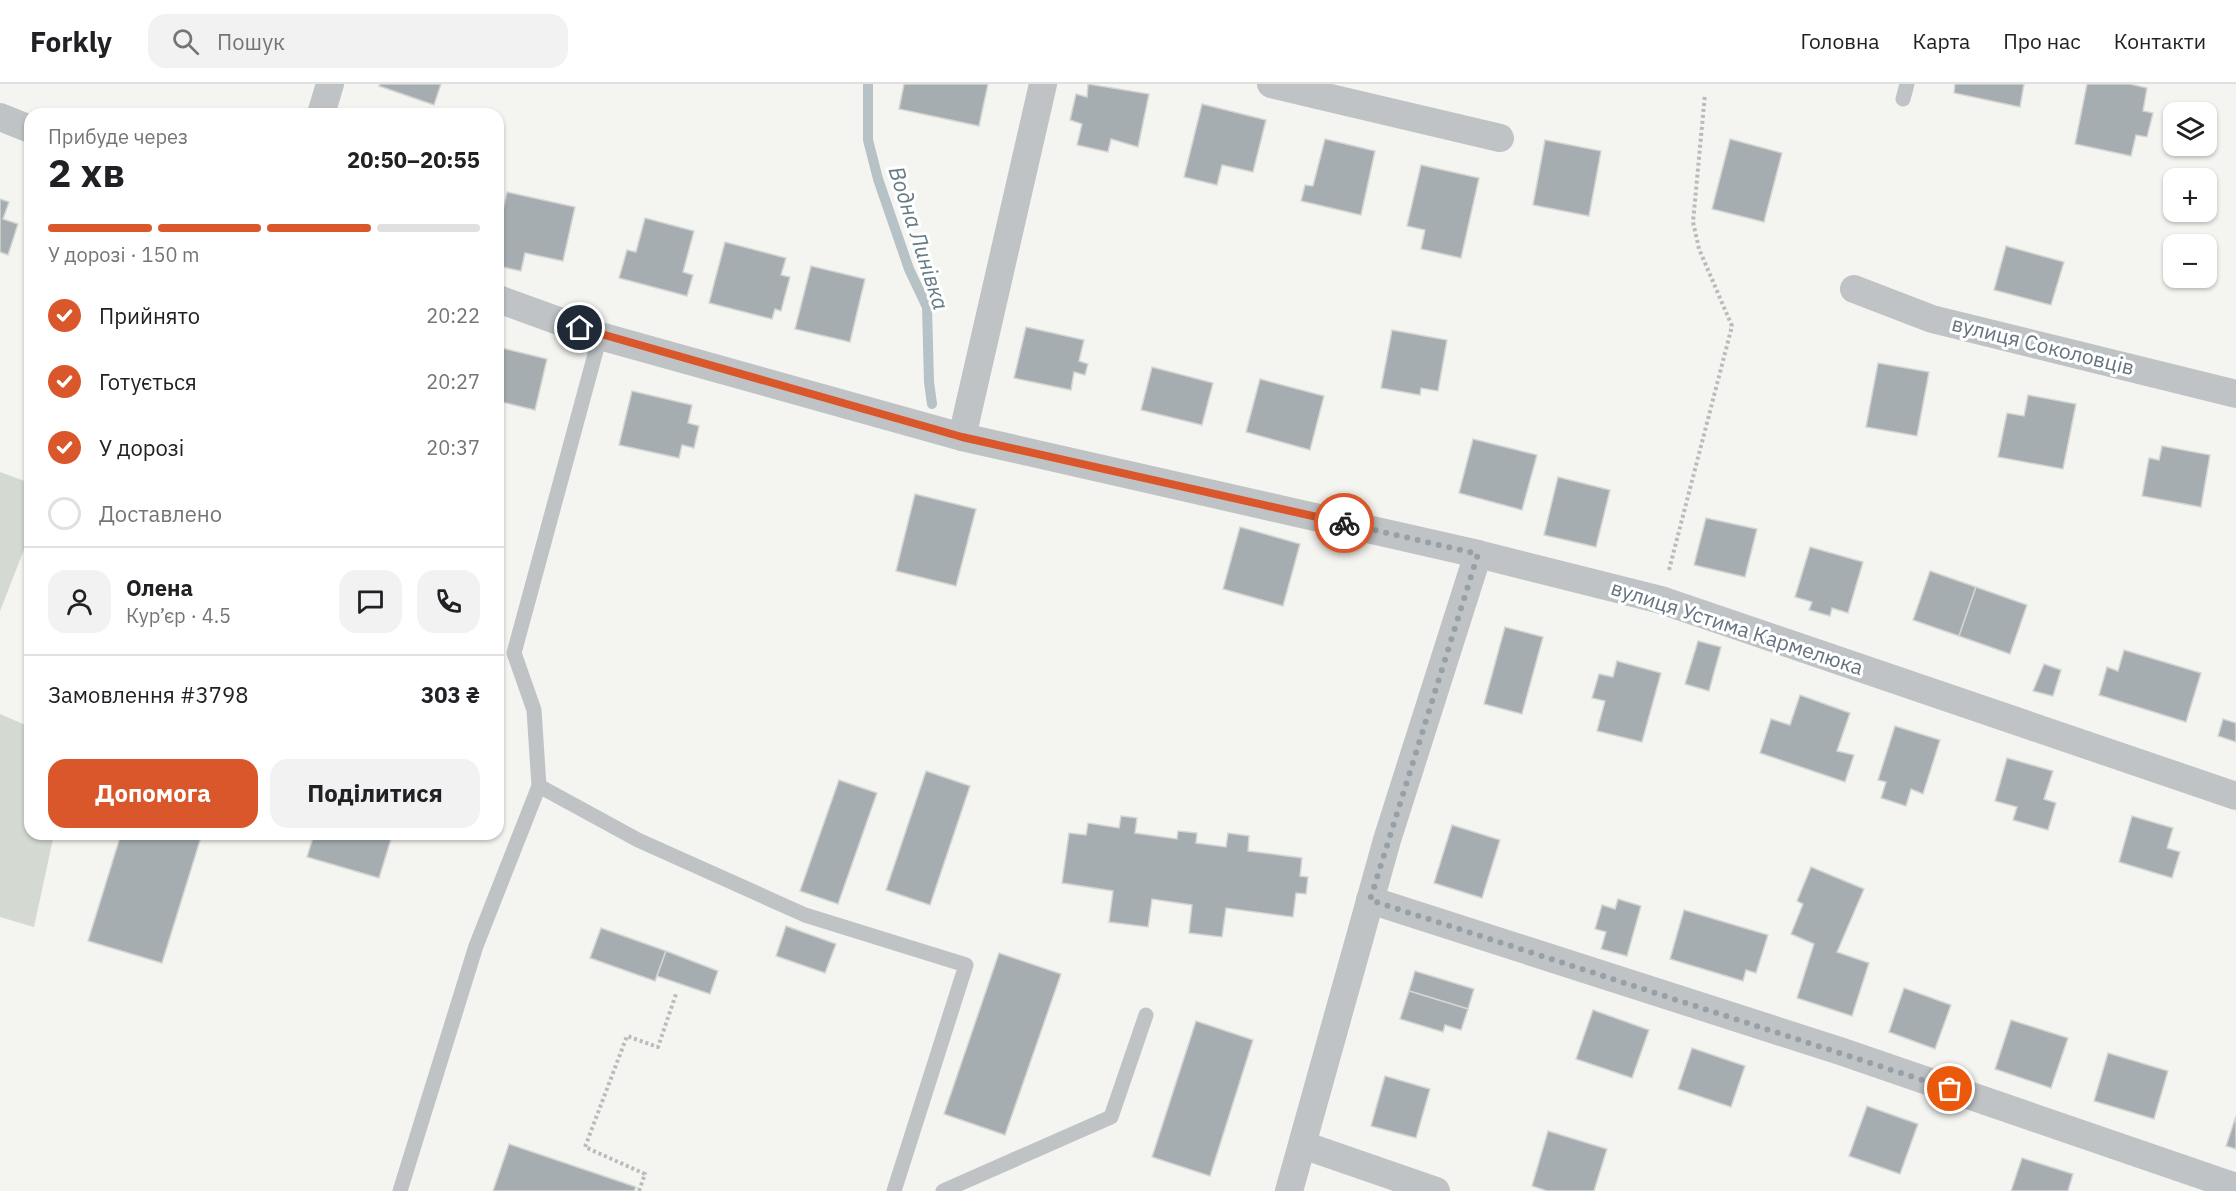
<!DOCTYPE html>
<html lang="uk">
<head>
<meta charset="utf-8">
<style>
  body { margin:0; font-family:"IBM Plex Sans",sans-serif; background:#f2f2f2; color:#202124; height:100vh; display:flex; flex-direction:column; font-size:22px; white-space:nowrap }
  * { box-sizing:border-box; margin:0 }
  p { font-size:20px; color:#757577 }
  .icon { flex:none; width:33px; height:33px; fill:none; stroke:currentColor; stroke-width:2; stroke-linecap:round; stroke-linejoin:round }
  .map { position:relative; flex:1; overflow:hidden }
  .sheet { position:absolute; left:24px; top:24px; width:480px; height:732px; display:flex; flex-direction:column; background:#fff; border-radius:18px; box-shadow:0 2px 4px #0004 }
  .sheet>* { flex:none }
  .controls { position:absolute; left:2163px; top:18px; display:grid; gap:12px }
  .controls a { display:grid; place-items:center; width:54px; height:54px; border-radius:12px; background:#fff; box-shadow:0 2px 4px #0004; font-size:30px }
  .pin { position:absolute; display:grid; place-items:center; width:51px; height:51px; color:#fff; margin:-26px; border:3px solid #fff; border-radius:50%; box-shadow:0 2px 6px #0007 }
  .courier { position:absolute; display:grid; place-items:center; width:60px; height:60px; margin:-30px; border:4px solid #d9572a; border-radius:50%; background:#fff; color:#222; box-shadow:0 2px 8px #0007 }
  .overview em { font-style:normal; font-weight:700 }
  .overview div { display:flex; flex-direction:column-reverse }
  .overview { display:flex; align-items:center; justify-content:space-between; height:102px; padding:0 24px }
  h1 { font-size:39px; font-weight:700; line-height:45px }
  .bar { display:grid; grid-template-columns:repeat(4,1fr); gap:9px 6px; align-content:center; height:72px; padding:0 24px }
  .bar i { height:8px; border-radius:4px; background:#e0e0e0 }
  .bar .current { background:#d9572a }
  .bar p { grid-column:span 4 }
  .line { display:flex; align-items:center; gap:15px; padding:0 24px; border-top:2px solid #e0e0e0 }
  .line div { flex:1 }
  .round { display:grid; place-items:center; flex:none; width:63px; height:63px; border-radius:18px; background:#f2f2f2 }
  ol { padding:0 24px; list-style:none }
  li { display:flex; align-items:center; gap:18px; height:66px }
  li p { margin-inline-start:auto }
  li .icon { padding:6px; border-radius:50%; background:#d9572a; color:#fff; stroke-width:4 }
  li:last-child { color:#757577 }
  li i { width:33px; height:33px; border:3px solid #e0e0e0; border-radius:50% }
  .cta { display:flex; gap:12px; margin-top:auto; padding:12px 24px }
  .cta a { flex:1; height:69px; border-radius:18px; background:#d9572a; color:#fff; font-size:24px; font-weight:700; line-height:69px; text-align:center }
  .cta a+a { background:#f2f2f2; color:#202124 }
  header { display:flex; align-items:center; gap:36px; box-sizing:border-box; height:84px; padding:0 30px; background:#fff; border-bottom:2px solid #e0e0e0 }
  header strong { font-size:28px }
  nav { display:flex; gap:33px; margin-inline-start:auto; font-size:21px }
  .search { width:420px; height:54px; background:#f2f2f2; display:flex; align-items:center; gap:15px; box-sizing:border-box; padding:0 21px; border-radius:18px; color:#757577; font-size:22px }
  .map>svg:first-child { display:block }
  .green { fill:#d4dad1 }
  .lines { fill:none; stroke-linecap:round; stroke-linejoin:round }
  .stream { stroke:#b6c2c6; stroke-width:10 }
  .building { fill:#a6adb1; stroke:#d5d5d3; stroke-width:1.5 }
  .path { stroke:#b9bbbd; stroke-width:4; stroke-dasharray:3 3; stroke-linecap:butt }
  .service { stroke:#bfc3c6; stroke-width:15 }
  .minor { stroke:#bfc3c6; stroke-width:28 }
  .done { stroke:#96a0a7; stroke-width:6; stroke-dasharray:0 10.8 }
  .route { stroke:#d9572a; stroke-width:8 }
  .labels { text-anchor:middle; stroke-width:6; stroke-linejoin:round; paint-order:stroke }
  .street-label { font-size:21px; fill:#64737f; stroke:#fff }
  .water-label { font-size:22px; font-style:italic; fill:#647a84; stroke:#fff }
</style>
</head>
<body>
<header>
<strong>Forkly</strong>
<div class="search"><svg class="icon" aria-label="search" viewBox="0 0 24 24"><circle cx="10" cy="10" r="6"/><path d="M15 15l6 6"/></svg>Пошук</div>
<nav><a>Головна</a><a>Карта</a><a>Про нас</a><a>Контакти</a></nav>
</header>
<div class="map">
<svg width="2236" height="1107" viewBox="0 0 2236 1107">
  <rect width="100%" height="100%" fill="#f4f4f0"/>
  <g class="green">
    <path d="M0 388 30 399V461L25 463 0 527Z"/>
    <path d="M0 630 30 643V750H54L34 843 0 833Z"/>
  </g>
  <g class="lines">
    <path class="stream" d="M868 0V56L878 95 909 185 927 223 929 298 932 320"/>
  </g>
  <g class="building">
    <path d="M380 0H441L434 21 379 2Z"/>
    <path d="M904 0H988L979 42 899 25Z"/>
    <path d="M1088 0 1149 10 1138 63 1111 55 1108 68 1077 61 1082 40 1070 36 1076 10 1087 13Z"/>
    <path d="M1955 0H2024L2020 23 1954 9Z"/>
    <path d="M2087 0H2130L2147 4 2143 27 2153 29 2147 53 2136 51 2131 72 2075 60Z"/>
    <path d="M1202 20 1266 36 1253 88 1222 81 1217 101 1184 93Z"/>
    <path d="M1325 55 1375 67 1361 131 1301 117 1305 101 1313 102Z"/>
    <path d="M1730 55 1782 69 1764 138 1712 125Z"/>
    <path d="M1545 56 1601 67 1589 132 1533 121Z"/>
    <path d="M1421 81 1479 94 1461 174 1421 165 1425 146 1407 142Z"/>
    <path d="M507 108 575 123 563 177 525 169 521 187 498 182V148Z"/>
    <path d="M0 115 9 118 3 135 18 140 8 171 0 168Z"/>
    <path d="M645 134 694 147 683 188 693 191 687 212 619 194 627 166 636 168Z"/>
    <path d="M725 158 786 174 781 191 790 193 781 227 775 225 772 235 709 219Z"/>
    <path d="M2006 162 2064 178 2051 221 1994 206Z"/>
    <path d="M811 182 865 195 850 258 795 245Z"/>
    <path d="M1026 243 1084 256 1079 277 1088 280 1085 291 1074 288 1071 306 1014 294Z"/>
    <path d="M1392 246 1447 256 1438 307 1421 304 1420 311 1381 304Z"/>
    <path d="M498 263 547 275 535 326 498 317Z"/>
    <path d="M1878 279 1929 288 1917 352 1866 343Z"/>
    <path d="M1152 283 1213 299 1202 341 1141 326Z"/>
    <path d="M1260 295 1324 312 1310 366 1246 348Z"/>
    <path d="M632 307 692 321 688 339 699 342 694 364 682 361 679 374 619 361Z"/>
    <path d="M2028 311 2076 320 2063 385 1998 373 2007 329 2024 332Z"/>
    <path d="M1473 355 1537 371 1522 426 1459 409Z"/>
    <path d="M2162 362 2210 371 2201 423 2142 412 2149 374 2159 376Z"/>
    <path d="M1558 393 1610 406 1596 463 1544 451Z"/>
    <path d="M915 410 976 425 956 502 896 487Z"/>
    <path d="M1706 434 1757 445 1745 493 1694 481Z"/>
    <path d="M1240 443 1300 460 1283 522 1223 505Z"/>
    <path d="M1810 463 1863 478 1848 529 1832 524 1830 532 1809 526 1812 518 1795 513Z"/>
    <path d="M1930 487 1976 503 1959 552 1913 536Z"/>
    <path d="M1976 503 2027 521 2010 570 1959 552Z"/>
    <path d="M1505 543 1543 553 1522 630 1484 620Z"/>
    <path d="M1698 557 1721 563 1709 607 1685 600Z"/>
    <path d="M2124 566 2201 589 2186 638 2099 611 2107 583 2118 587Z"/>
    <path d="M1617 577 1661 589 1642 658 1597 647 1605 617 1592 614 1599 590 1613 593Z"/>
    <path d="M2044 580 2061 586 2053 612 2033 607Z"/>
    <path d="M1800 611 1850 629 1837 667 1854 671 1845 698 1760 669 1771 635 1790 641Z"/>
    <path d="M2223 635 2236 639V658L2218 652Z"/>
    <path d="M1895 642 1940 656 1923 710 1911 705 1906 722 1881 714 1886 698 1878 696Z"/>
    <path d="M2007 674 2053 687 2044 715 2056 719 2048 746 2013 736 2017 723 1995 717Z"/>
    <path d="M926 687 970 702 930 821 886 806Z"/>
    <path d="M839 696 877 709 838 820 800 807Z"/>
    <path d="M1121 732 1137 734 1135 749 1177 755 1178 747 1197 749 1196 759 1226 763 1228 749 1249 752 1248 767 1302 774 1300 792 1308 793 1306 810 1296 809 1293 833 1226 824 1222 853 1189 849 1192 821 1152 815 1148 843 1109 838 1113 807 1062 799 1069 749 1086 751 1088 739 1119 744Z"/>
    <path d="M2132 732 2173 744 2167 764 2180 768 2172 794 2119 778Z"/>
    <path d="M1452 741 1500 756 1482 814 1434 799Z"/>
    <path d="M121 750H202L162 879 88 857Z"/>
    <path d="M314 750 392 752 379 794 307 773Z"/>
    <path d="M1811 783 1864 805 1837 868 1869 879 1852 932 1797 914 1814 860 1791 850 1803 820 1797 817Z"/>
    <path d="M1618 815 1641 822 1627 872 1601 865 1606 848 1595 845 1602 821 1615 825Z"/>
    <path d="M1684 826 1768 851 1756 889 1746 886 1743 897 1670 875Z"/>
    <path d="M786 842 836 860 825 889 776 872Z"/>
    <path d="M601 844 666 867 655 897 590 874Z"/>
    <path d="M666 867 718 887 710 910 657 892Z"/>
    <path d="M999 869 1061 890 1005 1051 944 1030Z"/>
    <path d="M1415 887 1474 905 1468 925 1409 907Z"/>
    <path d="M1904 904 1951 921 1935 965 1889 948Z"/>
    <path d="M1409 907 1468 925 1461 946 1445 941 1443 948 1400 935Z"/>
    <path d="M1593 926 1649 946 1632 994 1576 975Z"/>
    <path d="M2011 936 2068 954 2051 1004 1995 985Z"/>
    <path d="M1196 937 1253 956 1210 1092 1152 1073Z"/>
    <path d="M1692 964 1745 982 1731 1023 1678 1005Z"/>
    <path d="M2108 969 2168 987 2154 1035 2094 1017Z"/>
    <path d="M1385 992 1430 1005 1416 1054 1371 1042Z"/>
    <path d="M1867 1022 1918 1040 1900 1090 1849 1072Z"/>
    <path d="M2236 1032V1065L2226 1062Z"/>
    <path d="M1548 1047 1607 1065 1594 1107H1547L1532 1102Z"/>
    <path d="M509 1060 636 1103 634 1107H493Z"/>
    <path d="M2022 1074 2073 1090 2068 1107H2011Z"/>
  </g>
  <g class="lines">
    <g class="path">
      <path d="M1669 486 1732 242 1699 165 1693 138 1705 10"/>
      <path d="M639 1107 645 1090 585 1063 627 952 658 963 676 910"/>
    </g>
    <g class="service">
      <path d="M1903 15 1907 0"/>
      <path d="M539 702 638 756 805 831 966 881 894 1107"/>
      <path d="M400 1107 476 862 539 702 534 626 514 569 600 252"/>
      <path d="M943 1107 1111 1033 1146 931"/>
    </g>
    <g class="minor">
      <path d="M1271 0 1500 54"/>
      <path d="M321 30 330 0"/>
      <path d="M0 33 30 45"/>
      <path d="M1854 205 1932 235 2236 310"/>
      <path d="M498 215 600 252 962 353 1478 470 1661 516 2236 712"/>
      <path d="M962 353 1043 0"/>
      <path d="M1370 816 1840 967 2236 1103"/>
      <path d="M1303 1061 1436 1107"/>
      <path d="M1289 1107 1387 756 1478 470"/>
    </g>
  </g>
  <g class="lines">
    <path class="done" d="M1344 439 1478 470 1370 816 1950 1005"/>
    <path class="route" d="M580 244 962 353 1344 439"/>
  </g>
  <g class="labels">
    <g class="street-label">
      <text transform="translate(2043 262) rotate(14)" y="7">вулиця Соколовців</text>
      <text transform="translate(1737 544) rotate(18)" y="7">вулиця Устима Кармелюка</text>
    </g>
    <g class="water-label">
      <text transform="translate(919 154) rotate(72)" y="8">Водна Линівка</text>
    </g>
  </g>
</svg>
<div class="controls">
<a><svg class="icon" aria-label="layers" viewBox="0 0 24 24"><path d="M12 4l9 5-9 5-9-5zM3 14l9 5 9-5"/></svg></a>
<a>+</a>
<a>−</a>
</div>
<div class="pin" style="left:1950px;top:1005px;background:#ea580c"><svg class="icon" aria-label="bag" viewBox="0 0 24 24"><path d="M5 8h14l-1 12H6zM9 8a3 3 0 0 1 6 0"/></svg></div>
<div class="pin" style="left:580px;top:244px;background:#1f2937"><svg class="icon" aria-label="home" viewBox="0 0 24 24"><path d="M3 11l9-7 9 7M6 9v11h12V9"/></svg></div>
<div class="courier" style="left:1344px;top:439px"><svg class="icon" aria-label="bike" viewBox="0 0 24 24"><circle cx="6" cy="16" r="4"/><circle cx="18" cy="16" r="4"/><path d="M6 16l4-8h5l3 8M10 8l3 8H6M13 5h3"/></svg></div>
<section class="sheet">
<div class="overview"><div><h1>2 хв</h1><p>Прибуде через</p></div><em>20:50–20:55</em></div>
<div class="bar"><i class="current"></i><i class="current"></i><i class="current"></i><i></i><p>У дорозі · 150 m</p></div>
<ol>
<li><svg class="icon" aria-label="check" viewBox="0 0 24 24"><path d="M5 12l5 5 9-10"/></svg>Прийнято<p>20:22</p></li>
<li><svg class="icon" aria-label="check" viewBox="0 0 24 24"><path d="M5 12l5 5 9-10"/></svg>Готується<p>20:27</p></li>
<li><svg class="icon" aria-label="check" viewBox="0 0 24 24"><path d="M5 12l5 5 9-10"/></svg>У дорозі<p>20:37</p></li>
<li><i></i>Доставлено</li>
</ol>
<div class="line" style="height:108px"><a class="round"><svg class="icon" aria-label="person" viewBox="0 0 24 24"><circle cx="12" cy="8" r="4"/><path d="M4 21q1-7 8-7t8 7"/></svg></a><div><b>Олена</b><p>Кур’єр · 4.5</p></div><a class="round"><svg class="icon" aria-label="chat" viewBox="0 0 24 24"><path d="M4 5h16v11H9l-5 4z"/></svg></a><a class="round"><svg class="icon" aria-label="phone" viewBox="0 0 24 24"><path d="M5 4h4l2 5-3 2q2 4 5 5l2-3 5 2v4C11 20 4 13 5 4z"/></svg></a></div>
<div class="line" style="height:78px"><div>Замовлення #3798</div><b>303 ₴</b></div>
<div class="cta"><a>Допомога</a><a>Поділитися</a></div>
</section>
</div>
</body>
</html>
